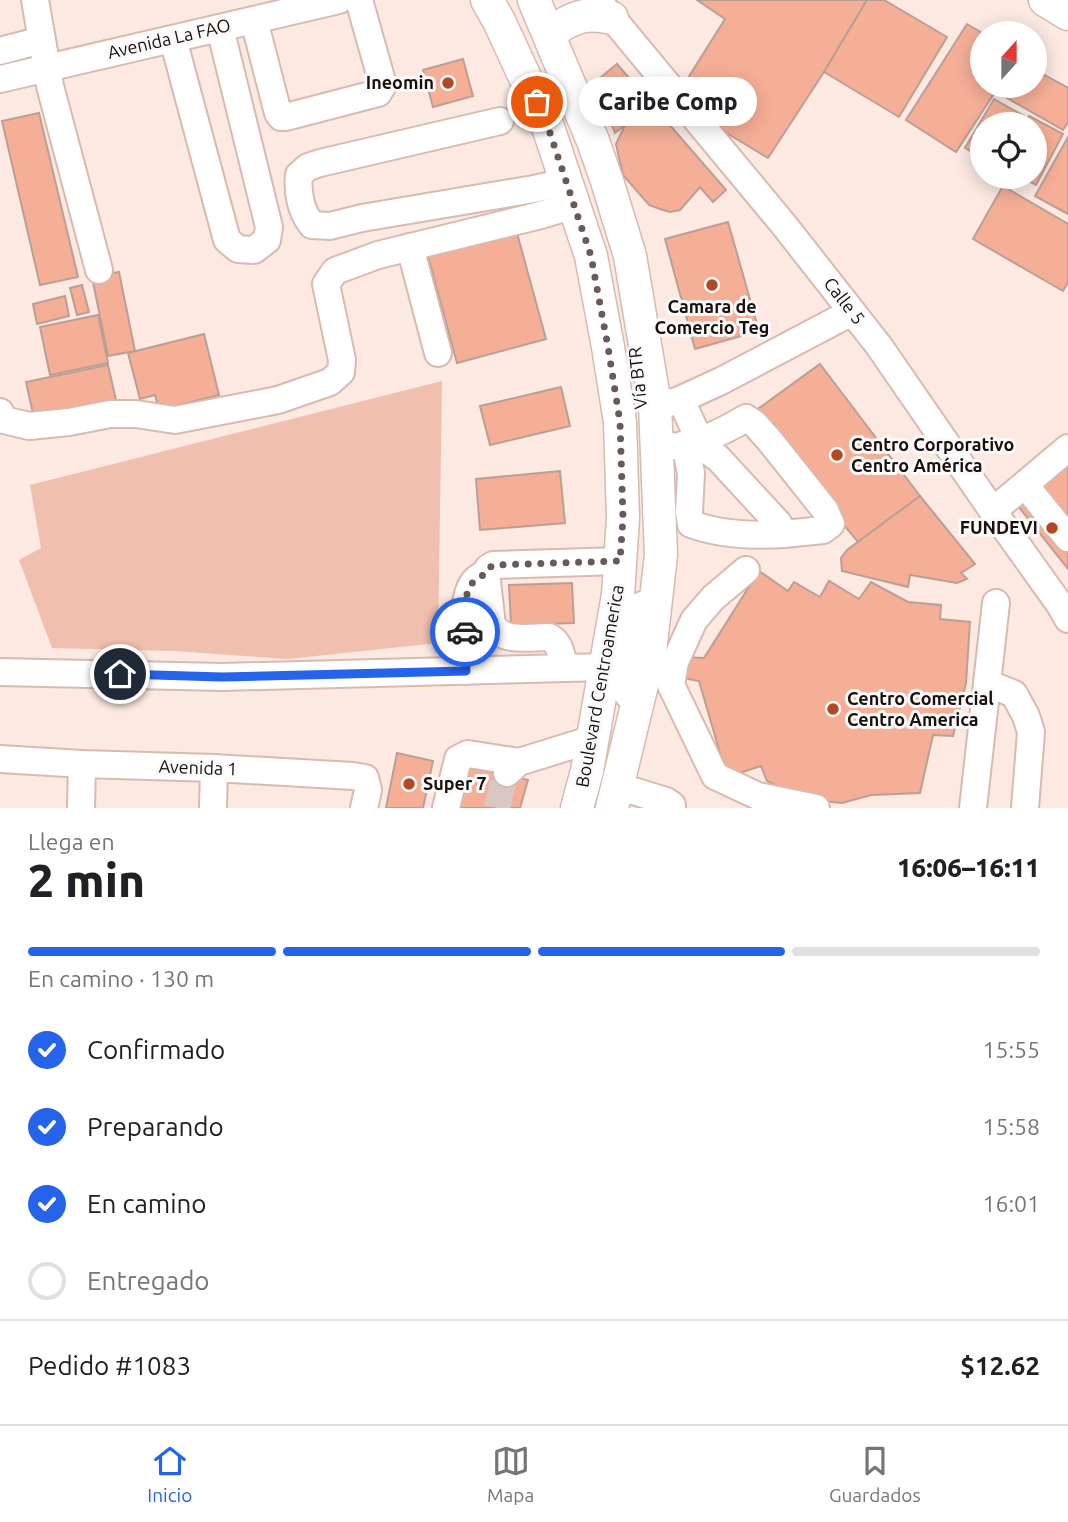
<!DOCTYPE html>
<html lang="es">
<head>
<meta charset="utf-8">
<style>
  body { margin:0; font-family:Ubuntu,sans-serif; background:#f2f2f2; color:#202124; height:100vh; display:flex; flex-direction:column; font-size:26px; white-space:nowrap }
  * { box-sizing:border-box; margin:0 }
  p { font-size:23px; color:#757577 }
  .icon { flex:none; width:38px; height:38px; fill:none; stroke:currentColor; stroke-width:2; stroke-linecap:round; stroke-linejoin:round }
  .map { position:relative; height:808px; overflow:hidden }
  .details { display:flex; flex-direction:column; background:#fff; flex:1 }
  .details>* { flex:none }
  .needle { width:46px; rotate:21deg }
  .fabs { position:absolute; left:970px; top:21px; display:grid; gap:14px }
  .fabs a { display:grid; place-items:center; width:77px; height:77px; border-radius:50%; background:#fff; box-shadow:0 4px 18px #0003; font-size:35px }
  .pin { position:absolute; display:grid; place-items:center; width:60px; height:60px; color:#fff; margin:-30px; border:4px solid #fff; border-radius:50%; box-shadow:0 2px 7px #0007 }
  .courier { position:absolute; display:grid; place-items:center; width:70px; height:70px; margin:-35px; border:5px solid #2563eb; border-radius:50%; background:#fff; color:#222; box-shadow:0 2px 9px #0007 }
  .bubble { position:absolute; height:49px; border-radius:24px; background:#fff; box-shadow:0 4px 18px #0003; font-size:23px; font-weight:800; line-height:49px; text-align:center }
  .summary em { font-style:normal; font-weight:800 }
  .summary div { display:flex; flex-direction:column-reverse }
  .summary { display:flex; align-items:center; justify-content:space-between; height:119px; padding:0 28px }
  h1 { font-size:46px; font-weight:800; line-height:52px }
  .bar { display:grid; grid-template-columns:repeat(4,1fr); gap:10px 7px; align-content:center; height:84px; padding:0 28px }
  .bar i { height:9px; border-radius:5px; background:#e0e0e0 }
  .bar .current { background:#2563eb }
  .bar p { grid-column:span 4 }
  .line { display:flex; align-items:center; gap:18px; padding:0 28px; border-top:2px solid #e0e0e0 }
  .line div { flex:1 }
  ol { padding:0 28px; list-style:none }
  li { display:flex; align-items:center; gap:21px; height:77px }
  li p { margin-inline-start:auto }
  li .icon { padding:7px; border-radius:50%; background:#2563eb; color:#fff; stroke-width:4 }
  li:last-child { color:#757577 }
  li i { width:38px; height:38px; border:4px solid #e0e0e0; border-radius:50% }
  .tabs { display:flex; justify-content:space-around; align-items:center; height:98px; border-top:2px solid #e0e0e0; background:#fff; font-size:19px; color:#757577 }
  .tabs a { display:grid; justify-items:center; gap:4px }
  .tabs .current { color:#2563eb }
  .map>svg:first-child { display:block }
  .green { fill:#f1bfae }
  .building { fill:#f6af97; stroke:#bb9f95; stroke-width:2 }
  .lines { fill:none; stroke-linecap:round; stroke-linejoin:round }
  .minor-tunnel { stroke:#d9c8c2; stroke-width:26; stroke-dasharray:26 13; stroke-linecap:butt }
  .minor-casing { stroke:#d8bab1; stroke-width:30 }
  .major-casing { stroke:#d8bab1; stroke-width:35 }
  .minor { stroke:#fff; stroke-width:26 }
  .major { stroke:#fff; stroke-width:32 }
  .done { stroke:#685b57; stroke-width:7; stroke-dasharray:0 12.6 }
  .route { stroke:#2563eb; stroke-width:9 }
  .poi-dot { fill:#b14a24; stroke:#fafafa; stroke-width:2.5 }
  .labels { text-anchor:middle; stroke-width:6; stroke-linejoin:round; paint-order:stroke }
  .street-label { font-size:18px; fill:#190f0c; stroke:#fafafa }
  .poi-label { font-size:18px; font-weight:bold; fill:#190f0c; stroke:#fafafa; text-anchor:start }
</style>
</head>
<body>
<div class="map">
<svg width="1068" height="808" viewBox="0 0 1068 808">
  <rect width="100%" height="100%" fill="#fbe9e2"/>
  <path class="green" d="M442 381 438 643 288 659 173 651 52 648 19 560 41 548 30 485Z"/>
  <g class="building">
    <path d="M697 0H867L824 72 768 158 720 129 688 78 725 19Z"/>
    <path d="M867 0H884L947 37 899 117 824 72Z"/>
    <path d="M967 24 982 33V86H999L956 152 906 120Z"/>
    <path d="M463 59 473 96 433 107 423 70Z"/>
    <path d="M617 64 726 190 713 202 700 187 680 210 670 212 660 209 649 205 623 175 616 144 625 125 615 133 594 83Z"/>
    <path d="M1034 69 1068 88V122L1063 130 1000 94 1005 86H1034Z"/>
    <path d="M994 99 1024 116 1020 124H982V158L965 148Z"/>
    <path d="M39 113 78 277 40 285 2 121Z"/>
    <path d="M1029 116 1063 134 1036 185 1021 177H1034V124H1024Z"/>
    <path d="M1068 137V214L1035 196Z"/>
    <path d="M1003 186 1068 224V282L1063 291 973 239Z"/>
    <path d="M728 222 759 331 695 349 665 239Z"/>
    <path d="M517 233 546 339 457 363 428 256Z"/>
    <path d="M119 272 135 351 108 356 92 277Z"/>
    <path d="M82 285 89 312 77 315 70 288Z"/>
    <path d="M65 296 69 316 37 324 33 304Z"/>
    <path d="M98 315 108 363 50 375 40 327Z"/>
    <path d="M204 334 219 395 159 410 155 395 140 399 128 353Z"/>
    <path d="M820 364 920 496 858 542 751 414Z"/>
    <path d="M108 365 116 400 34 418 26 382Z"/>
    <path d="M561 387 570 426 490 445 480 406Z"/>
    <path d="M1068 436V569L1003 487Z"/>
    <path d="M560 471 565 523 480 530 476 479Z"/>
    <path d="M920 496 975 564 961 573 967 579 957 583 910 575 908 587 842 571 841 558 847 550Z"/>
    <path d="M759 571 788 591 794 582 820 597 829 581 859 599 871 582 908 602 941 605 940 619 970 622 966 683 953 736 933 735 920 793 871 795 842 803 803 799 767 781 761 766 727 777 699 681 678 677 682 657 704 658Z"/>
    <path d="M572 583 574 623 511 625 509 585Z"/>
    <path d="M397 753 433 761 423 808H386Z"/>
    <path d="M464 764 528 780 520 808H454Z"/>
  </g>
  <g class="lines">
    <path class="minor-tunnel" d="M497 808 505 774"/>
    <defs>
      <g id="minor">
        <path d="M35 0 50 86 99 270"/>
        <path d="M599 2 784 225 879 346 990 507 1060 605 1068 619"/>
        <path d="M254 20 278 113 281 117H286L378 93 383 85 359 0"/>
        <path d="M173 39 227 240 238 249 254 250 267 240 269 227 220 28"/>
        <path d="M0 51 42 40"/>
        <path d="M0 79 339 0"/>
        <path d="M500 121 320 163 308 167 299 175C297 192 301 212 312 225L330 226 362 218 534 189 567 182"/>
        <path d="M410 247 438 353"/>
        <path d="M664 403 675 402 721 381 852 312"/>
        <path d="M0 412 4 420 29 426 69 422 110 414H136L175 420 278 400 330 382 341 372 342 360 326 284 335 271 378 255 541 215 574 205"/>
        <path d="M685 444 691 473 689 512 691 524C718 534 754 536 784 534"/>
        <path d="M657 445C664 445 672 447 679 446 702 442 726 430 746 418L755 424 770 441 825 510 831 524 823 530 784 534 778 523 718 458 703 448 681 400"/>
        <path d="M1025 485 1068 538"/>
        <path d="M993 511 1068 448"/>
        <path d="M746 570 713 598 694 620 675 662 671 685 715 776 758 796 816 808"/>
        <path d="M565 668C561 656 561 643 549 637 530 637 503 643 492 625L486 573 488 568 493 565 620 561"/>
        <path d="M466 671C466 648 460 601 473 583 476 578 481 576 486 573"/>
        <path d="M0 672 222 677 605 667"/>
        <path d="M987 683 1014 694 1026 716 1031 732 1025 808"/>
        <path d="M628 695 632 659 642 605"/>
        <path d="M0 759 82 764 214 768 353 776 365 778 368 790 364 808"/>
        <path d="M507 773 519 762 593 739"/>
        <path d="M617 786 666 801 672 805 671 808"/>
        <path d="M81 808 82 764"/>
        <path d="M213 808 214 768"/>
        <path d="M446 808 458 759 468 754 519 762"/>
        <path d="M973 808 996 603"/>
      </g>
      <g id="major">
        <path d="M487 0 499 21 548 127 591 256 608 347 620 422 623 518 618 595 587 771 577 808"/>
        <path d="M534 0 593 141 607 181 630 256 655 404 661 555 650 652 612 808"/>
        <path d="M1045 0 1068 14"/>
        <path d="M557 28C578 15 588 13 612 18"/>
      </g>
    </defs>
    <use href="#minor" class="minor-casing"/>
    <use href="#major" class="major-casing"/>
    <use href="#minor" class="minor"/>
    <use href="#major" class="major"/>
  </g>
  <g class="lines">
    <path class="done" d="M465 632C465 616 462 593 475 580 478 578 482 576 485 574 487 571 489 568 493 565L620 561 623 518 620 422 608 347 591 256 548 127 537 102"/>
    <path class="route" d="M120 674 222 677 466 671 465 632"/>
  </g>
  <g class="poi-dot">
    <circle cx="448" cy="83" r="7"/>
    <circle cx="712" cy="285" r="7"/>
    <circle cx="837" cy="455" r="7"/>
    <circle cx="1052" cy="528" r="7"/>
    <circle cx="833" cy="709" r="7"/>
    <circle cx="409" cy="784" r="7"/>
  </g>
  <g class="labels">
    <g class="street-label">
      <text transform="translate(169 39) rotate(-13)" y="6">Avenida La FAO</text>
      <text transform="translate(844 301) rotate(52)" y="6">Calle 5</text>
      <text transform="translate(638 378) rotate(-96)" y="6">Vía BTR</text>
      <text transform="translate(600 686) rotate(-80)" y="6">Boulevard Centroamerica</text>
      <text transform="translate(198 768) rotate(2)" y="6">Avenida 1</text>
    </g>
    <g class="poi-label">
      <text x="434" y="89" text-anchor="end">Ineomin</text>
      <text x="712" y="313" text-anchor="middle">Camara de<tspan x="712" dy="21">Comercio Teg</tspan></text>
      <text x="851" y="451">Centro Corporativo<tspan x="851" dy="21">Centro América</tspan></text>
      <text x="1038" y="534" text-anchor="end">FUNDEVI</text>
      <text x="847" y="705">Centro Comercial<tspan x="847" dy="21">Centro America</tspan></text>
      <text x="423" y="790">Super 7</text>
    </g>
  </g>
</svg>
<div class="fabs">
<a><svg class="needle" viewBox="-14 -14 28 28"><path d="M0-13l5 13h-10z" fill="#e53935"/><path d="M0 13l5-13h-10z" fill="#757577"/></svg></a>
<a><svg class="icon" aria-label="locate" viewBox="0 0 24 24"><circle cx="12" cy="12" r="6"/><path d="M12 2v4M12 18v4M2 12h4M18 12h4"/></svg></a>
</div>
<div class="pin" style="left:537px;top:102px;background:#ea580c"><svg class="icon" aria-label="bag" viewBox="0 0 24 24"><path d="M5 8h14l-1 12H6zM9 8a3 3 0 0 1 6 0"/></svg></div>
<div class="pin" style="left:120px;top:674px;background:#1f2937"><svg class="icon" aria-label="home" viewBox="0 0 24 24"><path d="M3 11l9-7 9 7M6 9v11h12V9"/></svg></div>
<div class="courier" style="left:465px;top:632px"><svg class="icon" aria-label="car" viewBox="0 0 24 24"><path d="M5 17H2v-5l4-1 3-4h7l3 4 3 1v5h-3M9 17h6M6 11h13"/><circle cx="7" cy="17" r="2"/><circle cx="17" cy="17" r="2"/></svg></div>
<div class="bubble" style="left:579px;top:77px;width:178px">Caribe Comp</div>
</div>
<section class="details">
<div class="summary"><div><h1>2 min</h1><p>Llega en</p></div><em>16:06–16:11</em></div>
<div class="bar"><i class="current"></i><i class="current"></i><i class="current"></i><i></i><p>En camino · 130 m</p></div>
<ol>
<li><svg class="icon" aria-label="check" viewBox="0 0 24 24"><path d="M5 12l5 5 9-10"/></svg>Confirmado<p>15:55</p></li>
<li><svg class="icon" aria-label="check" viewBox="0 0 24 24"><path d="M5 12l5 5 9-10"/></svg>Preparando<p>15:58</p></li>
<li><svg class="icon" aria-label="check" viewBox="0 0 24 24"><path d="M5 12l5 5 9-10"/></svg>En camino<p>16:01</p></li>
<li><i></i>Entregado</li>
</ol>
<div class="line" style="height:91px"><div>Pedido #1083</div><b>$12.62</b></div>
</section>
<nav class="tabs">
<a class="current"><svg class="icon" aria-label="home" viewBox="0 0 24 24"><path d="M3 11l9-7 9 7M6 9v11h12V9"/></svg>Inicio</a>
<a><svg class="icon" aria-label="map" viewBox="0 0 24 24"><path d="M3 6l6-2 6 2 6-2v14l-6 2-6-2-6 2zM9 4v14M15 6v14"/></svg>Mapa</a>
<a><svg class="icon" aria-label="saved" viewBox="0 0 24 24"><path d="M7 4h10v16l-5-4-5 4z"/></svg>Guardados</a>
</nav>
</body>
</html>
